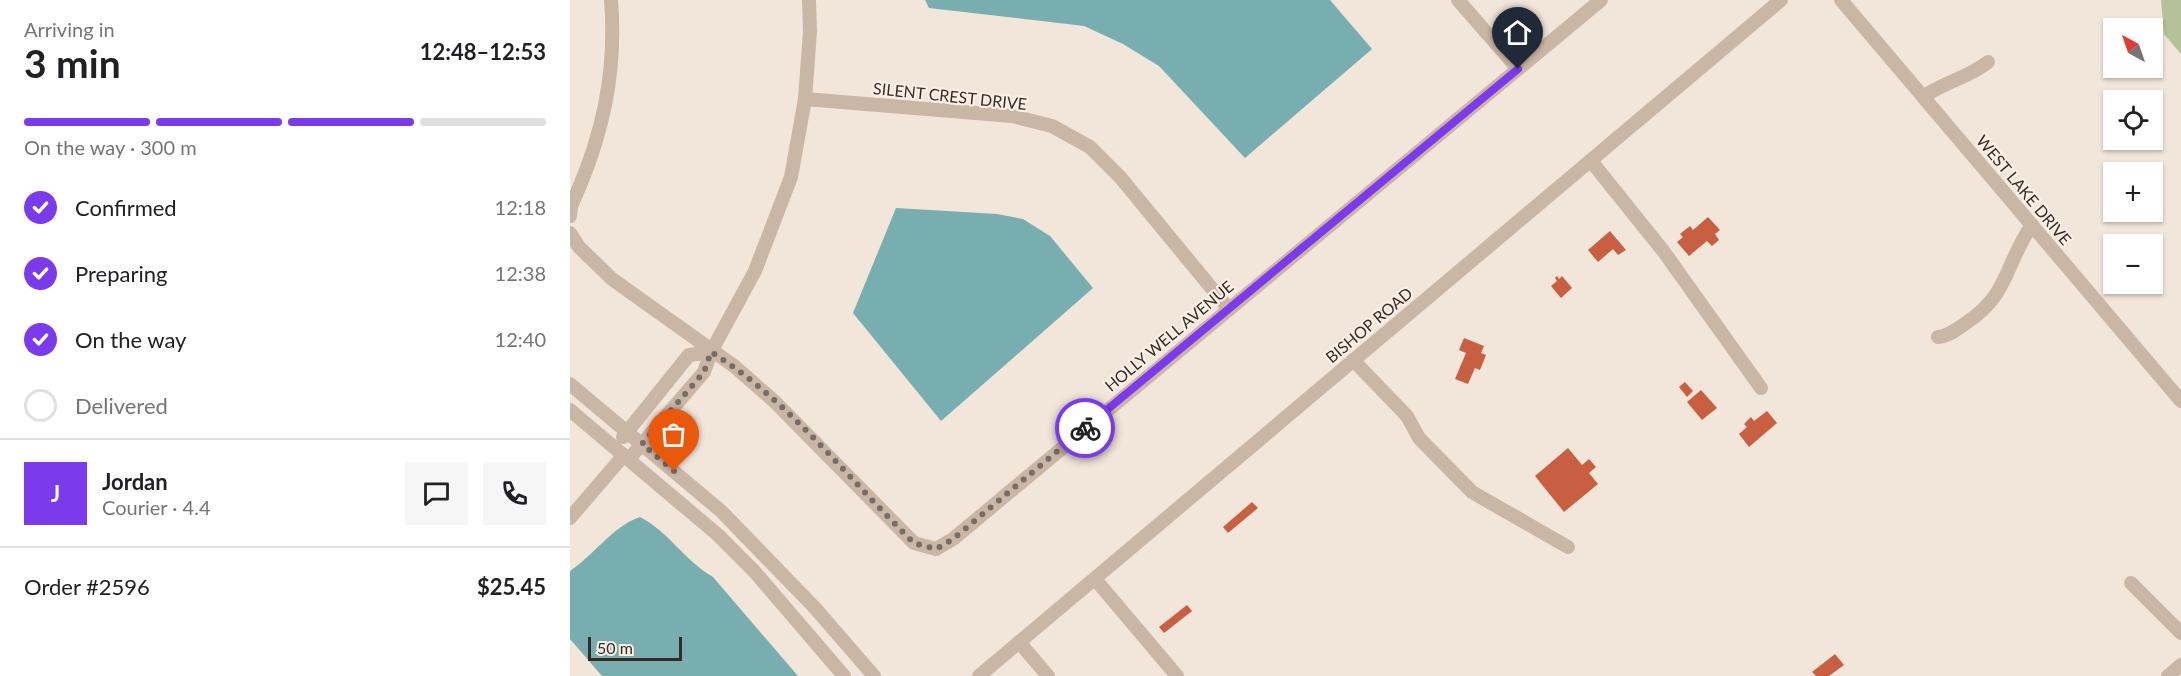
<!DOCTYPE html>
<html lang="en">
<head>
<meta charset="utf-8">
<style>
  body { margin:0; font-family:Lato,sans-serif; background:#f6f6f6; color:#202124; height:100vh; display:flex; flex-direction:column; font-size:22px; white-space:nowrap }
  * { box-sizing:border-box; margin:0 }
  p { font-size:20px; color:#757577 }
  .icon { flex:none; width:33px; height:33px; fill:none; stroke:currentColor; stroke-width:2; stroke-linecap:round; stroke-linejoin:round }
  .map { position:relative; flex:1; overflow:hidden }
  .side { display:flex; flex-direction:column; background:#fff; width:570px }
  .side>* { flex:none }
  .needle { width:39px; rotate:320deg }
  .controls { position:absolute; left:1533px; top:18px; display:grid; gap:12px }
  .controls a { display:grid; place-items:center; width:60px; height:60px; border-radius:0px; background:#fff; box-shadow:0 2px 4px #0004; font-size:30px }
  .scale { position:absolute; left:18px; bottom:15px; width:94px; box-sizing:border-box; padding-left:6px; border:3px solid #362b27; border-top:0; font-size:16px; line-height:21px; white-space:nowrap; color:#362b27; -webkit-text-stroke:4px #faf0e6; paint-order:stroke }
  .pin { position:absolute; display:grid; place-items:center; width:51px; height:51px; color:#fff; margin:-62px -26px; border-radius:50% 50% 50% 0; rotate:-45deg; box-shadow:0 0 6px #0007 }
  .pin .icon { rotate:45deg }
  .courier { position:absolute; display:grid; place-items:center; width:60px; height:60px; margin:-30px; border:4px solid #7c3aed; border-radius:50%; background:#fff; color:#222; box-shadow:0 2px 8px #0007 }
  .summary em { font-style:normal; font-weight:700 }
  .summary div { display:flex; flex-direction:column-reverse }
  .summary { display:flex; align-items:center; justify-content:space-between; height:102px; padding:0 24px }
  h1 { font-size:39px; font-weight:700; line-height:45px }
  .bar { display:grid; grid-template-columns:repeat(4,1fr); gap:9px 6px; align-content:center; height:72px; padding:0 24px }
  .bar i { height:8px; border-radius:4px; background:#e0e0e0 }
  .bar .on { background:#7c3aed }
  .bar p { grid-column:span 4 }
  .line { display:flex; align-items:center; gap:15px; padding:0 24px; border-top:2px solid #e0e0e0 }
  .line div { flex:1 }
  .round { display:grid; place-items:center; flex:none; width:63px; height:63px; border-radius:0px; background:#f6f6f6 }
  ol { padding:0 24px; list-style:none }
  li { display:flex; align-items:center; gap:18px; height:66px }
  li p { margin-inline-start:auto }
  li .icon { padding:6px; border-radius:50%; background:#7c3aed; color:#fff; stroke-width:4 }
  li:last-child { color:#757577 }
  li i { width:33px; height:33px; border:3px solid #e0e0e0; border-radius:50% }
  main { display:flex; flex:1; min-height:0 }
  .map>svg:first-child { display:block }
  .green { fill:#b5c199 }
  .water { fill:#78aeb0 }
  .building { fill:#c95f41 }
  .lines { fill:none; stroke-linecap:round; stroke-linejoin:round }
  .minor { stroke:#cab6a5; stroke-width:14 }
  .done { stroke:#786c66; stroke-width:6; stroke-dasharray:0 10.8 }
  .route { stroke:#7c3aed; stroke-width:8 }
  .labels { text-anchor:middle; stroke-width:4.5; stroke-linejoin:round; paint-order:stroke }
  .street-label { font-size:16px; fill:#362b27; stroke:#faf0e6 }
</style>
</head>
<body>
<main>
<section class="side">
<div class="summary"><div><h1>3 min</h1><p>Arriving in</p></div><em>12:48–12:53</em></div>
<div class="bar"><i class="on"></i><i class="on"></i><i class="on"></i><i></i><p>On the way · 300 m</p></div>
<ol>
<li><svg class="icon" aria-label="check" viewBox="0 0 24 24"><path d="M5 12l5 5 9-10"/></svg>Confirmed<p>12:18</p></li>
<li><svg class="icon" aria-label="check" viewBox="0 0 24 24"><path d="M5 12l5 5 9-10"/></svg>Preparing<p>12:38</p></li>
<li><svg class="icon" aria-label="check" viewBox="0 0 24 24"><path d="M5 12l5 5 9-10"/></svg>On the way<p>12:40</p></li>
<li><i></i>Delivered</li>
</ol>
<div class="line" style="height:108px"><b class="round" style="background:#7c3aed;color:#fff">J</b><div><b>Jordan</b><p>Courier · 4.4</p></div><a class="round"><svg class="icon" aria-label="chat" viewBox="0 0 24 24"><path d="M4 5h16v11H9l-5 4z"/></svg></a><a class="round"><svg class="icon" aria-label="phone" viewBox="0 0 24 24"><path d="M5 4h4l2 5-3 2q2 4 5 5l2-3 5 2v4C11 20 4 13 5 4z"/></svg></a></div>
<div class="line" style="height:78px"><div>Order #2596</div><b>$25.45</b></div>
</section>
<div class="map">
<svg width="1611" height="676" viewBox="0 0 1611 676">
  <rect width="100%" height="100%" fill="#f2e6da"/>
  <path class="green" d="M1591 0H1611V54L1594 34Z"/>
  <g class="water">
    <path d="M355 0H760L802 49 675 158 589 66 553 44 514 26 359 8Z"/>
    <path d="M326 208 427 214 453 219 480 236 523 288 371 421 283 313Z"/>
    <path d="M70 517C99 532 115 561 143 577L228 676H32L0 639V571C24 555 43 526 70 517Z"/>
  </g>
  <g class="building">
    <path d="M1138 217 1150 230 1145 234 1149 240 1142 246 1137 241 1119 256 1107 242 1113 237 1110 234 1120 226 1123 230Z"/>
    <path d="M1040 231 1056 250 1048 255 1043 249 1028 262 1018 250Z"/>
    <path d="M987 276 989 279 992 276 1002 288 991 298 981 286 987 281 985 278Z"/>
    <path d="M894 338 914 346 911 353 916 355 910 370 905 368 898 384 885 379 896 353 889 350Z"/>
    <path d="M1115 382 1123 391 1117 397 1109 387Z"/>
    <path d="M1131 390 1147 408 1132 420 1117 402Z"/>
    <path d="M1197 411 1207 423 1179 447 1169 434 1177 427 1174 424 1181 417 1184 421Z"/>
    <path d="M998 448 1012 465 1019 459 1026 467 1019 473 1028 484 994 512 965 476Z"/>
    <path d="M682 502 688 508 658 533 653 527Z"/>
    <path d="M617 605 622 611 594 633 589 627Z"/>
    <path d="M1265 654 1274 665 1259 676H1246L1242 672Z"/>
  </g>
  <g class="lines">
    <g class="minor">
      <path d="M888 0 948 69"/>
      <path d="M1271 0 1611 401"/>
      <path d="M1353 97C1374 82 1398 78 1418 62"/>
      <path d="M235 99 442 116 482 126 520 147 550 177 658 308"/>
      <path d="M1021 161 1094 252 1191 388"/>
      <path d="M0 216 1 206C32 139 47 74 41 0"/>
      <path d="M0 233 9 247 42 279 164 366 204 401 344 543 366 549 383 539 1031 0"/>
      <path d="M1368 337C1379 336 1387 329 1396 323 1440 294 1435 263 1462 225"/>
      <path d="M783 360 837 416 849 438 902 492 998 547"/>
      <path d="M0 384 151 511 245 608 304 676"/>
      <path d="M0 410 148 535 184 571 274 676"/>
      <path d="M53 437 119 355 141 352"/>
      <path d="M59 459 134 372 141 352 185 271 221 177 235 99 240 31 239 0"/>
      <path d="M0 518 54 455"/>
      <path d="M525 579 607 676"/>
      <path d="M1561 583 1611 633"/>
      <path d="M449 642 478 676"/>
      <path d="M409 676 1211 0"/>
      <path d="M1598 676 1611 665"/>
    </g>
  </g>
  <g class="lines">
    <path class="done" d="M104 471 72 444 134 372 141 352C219 400 278 479 344 543L366 549 383 539 515 428"/>
    <path class="route" d="M515 428 948 69"/>
  </g>
  <g class="labels">
    <g class="street-label">
      <text transform="translate(380 96) rotate(6)" y="6">SILENT CREST DRIVE</text>
      <text transform="translate(1454 190) rotate(50)" y="6">WEST LAKE DRIVE</text>
      <text transform="translate(799 325) rotate(-40)" y="6">BISHOP ROAD</text>
      <text transform="translate(599 336) rotate(-40)" y="6">HOLLY WELL AVENUE</text>
    </g>
  </g>
</svg>
<div class="controls">
<a><svg class="needle" viewBox="-14 -14 28 28"><path d="M0-13l5 13h-10z" fill="#e53935"/><path d="M0 13l5-13h-10z" fill="#757577"/></svg></a>
<a><svg class="icon" aria-label="locate" viewBox="0 0 24 24"><circle cx="12" cy="12" r="6"/><path d="M12 2v4M12 18v4M2 12h4M18 12h4"/></svg></a>
<a>+</a>
<a>−</a>
</div>
<div class="scale">50 m</div>
<div class="pin" style="left:104px;top:471px;background:#ea580c"><svg class="icon" aria-label="bag" viewBox="0 0 24 24"><path d="M5 8h14l-1 12H6zM9 8a3 3 0 0 1 6 0"/></svg></div>
<div class="pin" style="left:948px;top:69px;background:#1f2937"><svg class="icon" aria-label="home" viewBox="0 0 24 24"><path d="M3 11l9-7 9 7M6 9v11h12V9"/></svg></div>
<div class="courier" style="left:515px;top:428px"><svg class="icon" aria-label="bike" viewBox="0 0 24 24"><circle cx="6" cy="16" r="4"/><circle cx="18" cy="16" r="4"/><path d="M6 16l4-8h5l3 8M10 8l3 8H6M13 5h3"/></svg></div>
</div>
</main>
</body>
</html>
